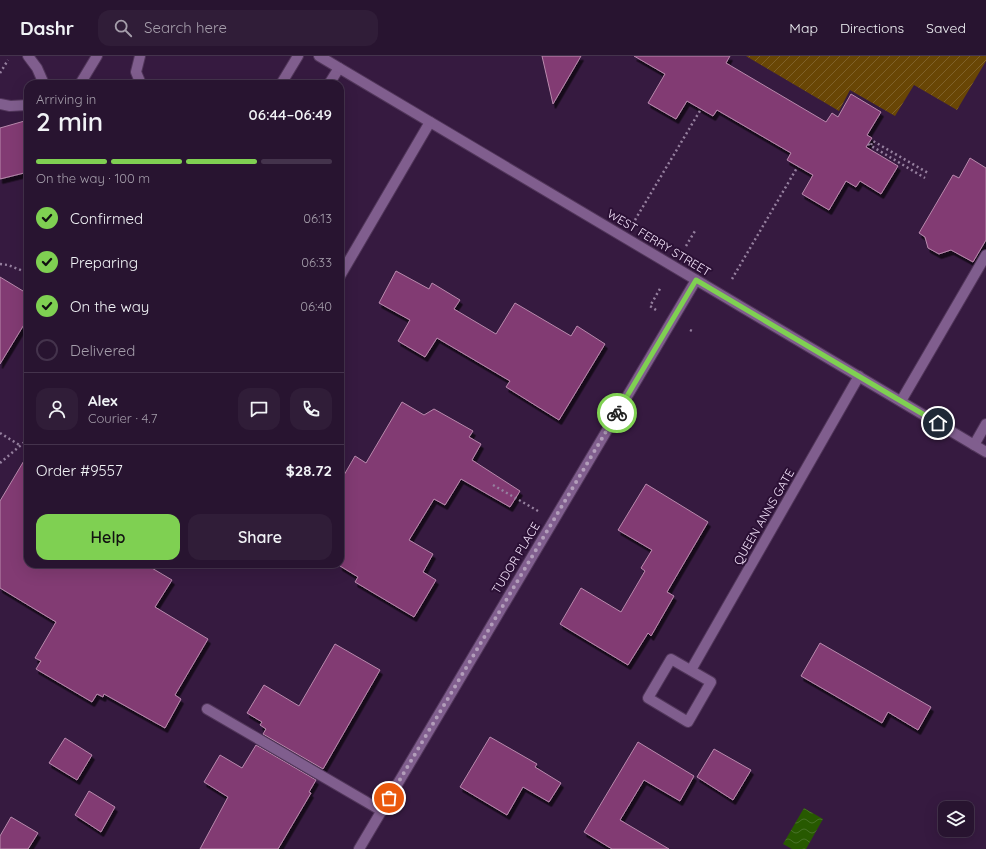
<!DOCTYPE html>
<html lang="en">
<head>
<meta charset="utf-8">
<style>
  body { margin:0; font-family:Quicksand,sans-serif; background:#301d38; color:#f1f3f6; height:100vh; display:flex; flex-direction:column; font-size:15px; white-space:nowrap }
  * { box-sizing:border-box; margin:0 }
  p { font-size:13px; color:#a59eab }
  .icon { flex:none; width:22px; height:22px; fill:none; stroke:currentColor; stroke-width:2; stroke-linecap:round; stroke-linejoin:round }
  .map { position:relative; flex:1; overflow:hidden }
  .drawer { position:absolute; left:24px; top:24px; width:320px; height:488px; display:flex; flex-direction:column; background:#281430; border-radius:12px; box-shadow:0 4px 16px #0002,0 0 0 1px #44334c }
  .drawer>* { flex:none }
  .tools { position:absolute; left:938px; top:745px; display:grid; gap:8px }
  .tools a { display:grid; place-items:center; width:36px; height:36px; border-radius:8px; background:#281430; box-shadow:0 4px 16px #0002,0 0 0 1px #44334c; font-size:20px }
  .pin { position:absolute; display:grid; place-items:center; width:34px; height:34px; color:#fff; margin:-17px; border:2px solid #fff; border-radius:50%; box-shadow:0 1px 4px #0007 }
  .courier { position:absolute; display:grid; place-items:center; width:40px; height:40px; margin:-20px; border:3px solid #7fd052; border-radius:50%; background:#fff; color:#222; box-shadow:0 1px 5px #0007 }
  .headline em { font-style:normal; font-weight:600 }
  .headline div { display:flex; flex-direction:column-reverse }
  .headline { display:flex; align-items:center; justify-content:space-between; height:68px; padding:0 12px }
  h1 { font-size:26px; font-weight:600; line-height:30px }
  .bar { display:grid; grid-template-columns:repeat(4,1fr); gap:6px 4px; align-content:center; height:48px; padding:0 12px }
  .bar i { height:5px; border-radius:3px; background:#44334c }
  .bar .active { background:#7fd052 }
  .bar p { grid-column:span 4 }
  .line { display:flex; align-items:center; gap:10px; padding:0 12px; border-top:1px solid #44334c }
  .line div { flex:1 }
  .round { display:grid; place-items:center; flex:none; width:42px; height:42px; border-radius:12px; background:#301d38 }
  ol { padding:0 12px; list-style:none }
  li { display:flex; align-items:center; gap:12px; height:44px }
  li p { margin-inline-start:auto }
  li .icon { padding:4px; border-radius:50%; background:#7fd052; color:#111; stroke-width:4 }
  li:last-child { color:#a59eab }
  li i { width:22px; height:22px; border:2px solid #44334c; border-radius:50% }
  .primary-button { display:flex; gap:8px; margin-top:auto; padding:8px 12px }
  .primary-button a { flex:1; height:46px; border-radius:12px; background:#7fd052; color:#111; font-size:16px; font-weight:600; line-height:46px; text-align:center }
  .primary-button a+a { background:#301d38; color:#f1f3f6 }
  header { display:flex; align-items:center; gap:24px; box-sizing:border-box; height:56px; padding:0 20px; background:#281430; border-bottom:1px solid #44334c }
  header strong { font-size:19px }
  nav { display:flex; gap:22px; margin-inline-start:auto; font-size:14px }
  .search { width:280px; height:36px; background:#301d38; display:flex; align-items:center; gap:10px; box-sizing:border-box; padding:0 14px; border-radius:12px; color:#a59eab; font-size:15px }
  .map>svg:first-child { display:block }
  .garden { fill:url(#garden-furrows) }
  .water { fill:url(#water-waves) }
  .building { fill:#823a73; stroke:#b98aad; filter:url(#shadow) }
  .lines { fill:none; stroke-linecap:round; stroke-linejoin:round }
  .service-casing { stroke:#51365a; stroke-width:12 }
  .minor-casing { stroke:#51365a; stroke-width:12 }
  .tertiary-casing { stroke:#51365a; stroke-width:12 }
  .path { stroke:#96809f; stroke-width:2.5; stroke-dasharray:2 3; stroke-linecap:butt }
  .service { stroke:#805e8e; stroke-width:10 }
  .minor { stroke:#805e8e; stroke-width:10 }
  .tertiary { stroke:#805e8e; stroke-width:10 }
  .done { stroke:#b29dba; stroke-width:4; stroke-dasharray:0 7.2 }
  .route { stroke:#7fd052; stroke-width:5 }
  .labels { text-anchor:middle; stroke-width:4; stroke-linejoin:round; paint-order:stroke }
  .street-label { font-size:12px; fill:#f5e4fc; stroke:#2b1035 }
</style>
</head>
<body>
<header>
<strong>Dashr</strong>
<div class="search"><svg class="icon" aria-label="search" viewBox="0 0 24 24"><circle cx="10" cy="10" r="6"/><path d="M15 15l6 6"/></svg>Search here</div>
<nav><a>Map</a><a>Directions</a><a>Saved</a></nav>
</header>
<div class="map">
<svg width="986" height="793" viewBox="0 0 986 793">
  <defs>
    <pattern id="garden-furrows" width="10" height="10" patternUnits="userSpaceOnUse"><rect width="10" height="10" fill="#694605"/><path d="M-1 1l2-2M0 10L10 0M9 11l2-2" fill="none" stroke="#7f612a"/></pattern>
    <pattern id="water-waves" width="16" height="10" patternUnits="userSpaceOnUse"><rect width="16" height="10" fill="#275900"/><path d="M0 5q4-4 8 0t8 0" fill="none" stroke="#477126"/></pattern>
    <filter id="shadow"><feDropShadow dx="2.5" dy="4.5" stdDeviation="0" flood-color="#0009"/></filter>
  </defs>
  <rect width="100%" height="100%" fill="#361a40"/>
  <path class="garden" d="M746 0H986V5L957 54 914 29 895 60 850 34 839 55Z"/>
  <path class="water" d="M804 752 823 763 806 793H792L783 788Z"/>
  <g class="building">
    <path d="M542 0H581L553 48Z"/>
    <path d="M634 0H730L726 7 826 66 832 57 838 61 851 38 881 56 867 79 872 82 866 91 898 110 881 138 860 125 856 131 846 125 829 154 802 138 813 119 787 104 791 97 717 54 713 60 687 45 676 63 648 47 665 18Z"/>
    <path d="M28 64V116L0 123V72Z"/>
    <path d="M970 102 986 112V184L973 206 951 194 939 198 928 192 925 181 919 177 953 119 959 122Z"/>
    <path d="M396 215 429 233 432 227 460 244 454 253 496 278 515 247 571 280 577 270 605 288 559 364 506 331 510 325 437 282 425 301 398 285 410 264 379 247Z"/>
    <path d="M0 221 28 238V262L0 308Z"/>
    <path d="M402 346 424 359 434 353 473 375 469 381 481 388 472 404 520 435 510 451 461 423 445 449 434 443 409 484 433 498 423 516 436 524 414 561 355 526 358 521 340 510V426L355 400 366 407Z"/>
    <path d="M28 398V508H145L172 524 155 551 208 583 175 639 181 643 165 672 104 638 103 641 97 638 92 646 36 613 41 605 35 602 56 566 0 532V445Z"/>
    <path d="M646 428 708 466 667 536 674 540 651 580 648 577 628 609 560 568 581 532 621 556 645 515 641 512 652 494 618 474Z"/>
    <path d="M820 587 931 651 918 674 888 656 882 667 801 620Z"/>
    <path d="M335 588 380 614 323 713 263 678 266 673 260 669 262 666 247 657 264 629 299 650Z"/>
    <path d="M490 681 537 708 535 711 561 727 549 746 523 731 507 759 460 731Z"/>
    <path d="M65 682 92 699 77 724 49 707Z"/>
    <path d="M638 686 694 720 680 745 644 724 620 764 669 793H612L584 776Z"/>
    <path d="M256 689 316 724 309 736 311 737 278 793H200L228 741 204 726 220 699 242 712Z"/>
    <path d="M714 693 751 714 733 744 697 721Z"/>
    <path d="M89 735 115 751 101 776 75 759Z"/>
    <path d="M11 761 38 777 28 793H0V780Z"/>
  </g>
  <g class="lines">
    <defs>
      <g id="service">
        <path d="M28 0 37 12 44 28"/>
        <path d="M140 0 136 16 141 28"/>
        <path d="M80 28 97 0"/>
        <path d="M281 28 298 0"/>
        <path d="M329 28 339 12"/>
        <path d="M0 48 10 50 28 49"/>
        <path d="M340 220 430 66"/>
        <path d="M901 345 986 199"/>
        <path d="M974 389 986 368"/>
        <path d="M671 603 711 626 688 666 648 642Z"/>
        <path d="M691 614 859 320"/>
        <path d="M207 653 382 755"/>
      </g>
      <path id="minor" d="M359 793 696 224"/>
      <path id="tertiary" d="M319 0 986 396"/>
    </defs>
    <use href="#service" class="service-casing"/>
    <use href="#minor" class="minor-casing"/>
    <use href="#tertiary" class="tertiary-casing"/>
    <g class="path">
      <path d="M0 17 8 4"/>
      <path d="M868 88 925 122"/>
      <path d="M871 89 873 85 928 117"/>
      <path d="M635 164 701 53"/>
      <path d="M686 190 695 175"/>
      <path d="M0 208 8 209 28 217"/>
      <path d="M732 223 798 110"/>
      <path d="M656 254 650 250 661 231"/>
      <path d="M690 274 694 276"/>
      <path d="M0 377 21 390"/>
      <path d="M0 407 28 383"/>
      <path d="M493 429 538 455"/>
    </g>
    <use href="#service" class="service"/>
    <use href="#minor" class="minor"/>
    <use href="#tertiary" class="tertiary"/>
  </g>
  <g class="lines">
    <path class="done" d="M389 742 617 357"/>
    <path class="route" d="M617 357 696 224 938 367"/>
  </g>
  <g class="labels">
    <g class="street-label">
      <text transform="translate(659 187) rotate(31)" y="4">WEST FERRY STREET</text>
      <text transform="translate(764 461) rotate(-60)" y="4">QUEEN ANNS GATE</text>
      <text transform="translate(516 502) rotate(-59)" y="4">TUDOR PLACE</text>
    </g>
  </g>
</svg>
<div class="tools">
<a><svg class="icon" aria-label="layers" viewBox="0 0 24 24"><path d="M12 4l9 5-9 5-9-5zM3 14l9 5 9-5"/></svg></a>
</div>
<div class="pin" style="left:389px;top:742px;background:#ea580c"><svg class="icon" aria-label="bag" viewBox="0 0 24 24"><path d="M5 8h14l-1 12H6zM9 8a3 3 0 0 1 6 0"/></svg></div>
<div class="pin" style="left:938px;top:367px;background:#1f2937"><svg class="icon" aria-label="home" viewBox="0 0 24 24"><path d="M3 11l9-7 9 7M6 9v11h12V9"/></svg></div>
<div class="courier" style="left:617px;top:357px"><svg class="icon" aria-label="bike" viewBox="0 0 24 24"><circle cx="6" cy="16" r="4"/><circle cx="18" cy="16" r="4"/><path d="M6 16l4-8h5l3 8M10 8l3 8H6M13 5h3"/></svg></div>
<section class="drawer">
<div class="headline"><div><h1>2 min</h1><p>Arriving in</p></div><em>06:44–06:49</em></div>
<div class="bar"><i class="active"></i><i class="active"></i><i class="active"></i><i></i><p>On the way · 100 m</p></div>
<ol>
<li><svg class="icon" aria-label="check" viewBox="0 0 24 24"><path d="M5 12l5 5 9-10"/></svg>Confirmed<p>06:13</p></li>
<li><svg class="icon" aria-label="check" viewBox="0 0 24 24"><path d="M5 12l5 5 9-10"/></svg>Preparing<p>06:33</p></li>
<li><svg class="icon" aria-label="check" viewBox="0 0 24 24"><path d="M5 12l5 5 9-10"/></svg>On the way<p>06:40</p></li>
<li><i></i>Delivered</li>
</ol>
<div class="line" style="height:72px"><a class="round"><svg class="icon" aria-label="person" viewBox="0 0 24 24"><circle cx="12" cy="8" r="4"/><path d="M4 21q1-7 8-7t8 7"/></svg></a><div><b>Alex</b><p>Courier · 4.7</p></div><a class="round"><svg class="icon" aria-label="chat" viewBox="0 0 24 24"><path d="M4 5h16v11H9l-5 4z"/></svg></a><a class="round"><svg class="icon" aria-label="phone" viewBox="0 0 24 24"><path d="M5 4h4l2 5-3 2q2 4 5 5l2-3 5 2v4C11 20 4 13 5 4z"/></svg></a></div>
<div class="line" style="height:52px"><div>Order #9557</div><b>$28.72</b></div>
<div class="primary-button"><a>Help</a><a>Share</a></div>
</section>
</div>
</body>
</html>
